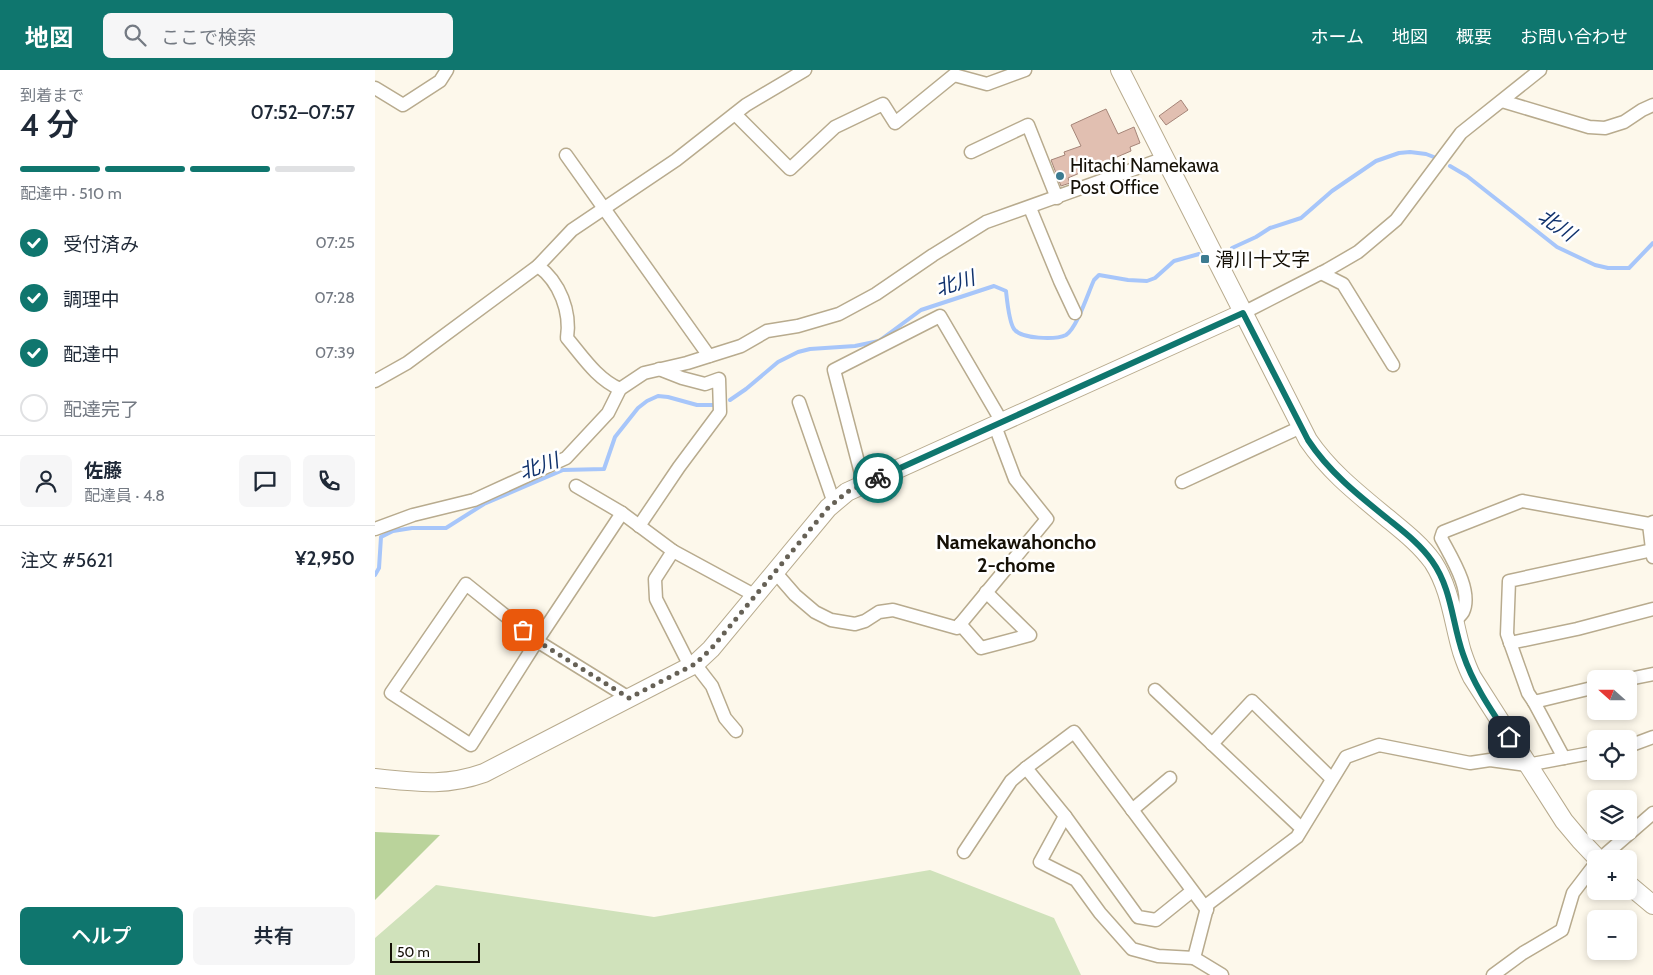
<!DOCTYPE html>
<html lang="ja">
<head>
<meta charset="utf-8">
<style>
  body { margin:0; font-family:Cabin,"Noto Sans JP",sans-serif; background:#f6f6f7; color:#1f2937; height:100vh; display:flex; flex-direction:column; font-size:19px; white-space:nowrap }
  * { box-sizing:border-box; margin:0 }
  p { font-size:16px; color:#747a83 }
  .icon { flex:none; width:28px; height:28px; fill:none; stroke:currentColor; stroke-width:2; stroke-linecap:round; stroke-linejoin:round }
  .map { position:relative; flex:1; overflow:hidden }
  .sheet { display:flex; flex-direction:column; background:#fff; width:375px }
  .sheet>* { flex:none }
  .needle { width:32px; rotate:291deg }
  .controls { position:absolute; left:1212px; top:600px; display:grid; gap:10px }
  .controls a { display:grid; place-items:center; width:50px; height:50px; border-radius:8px; background:#fff; box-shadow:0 2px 8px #0003; font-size:25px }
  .scale { position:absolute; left:15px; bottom:12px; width:90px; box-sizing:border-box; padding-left:5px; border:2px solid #151006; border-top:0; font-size:14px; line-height:18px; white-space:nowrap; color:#151006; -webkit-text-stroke:4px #fff; paint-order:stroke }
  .pin { position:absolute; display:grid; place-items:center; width:42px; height:42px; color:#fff; margin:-21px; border-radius:10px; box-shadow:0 2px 8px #0006 }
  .courier { position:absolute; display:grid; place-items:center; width:50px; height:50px; margin:-25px; border:4px solid #0f766e; border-radius:50%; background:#fff; color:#222; box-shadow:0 1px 6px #0007 }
  .headline em { font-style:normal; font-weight:600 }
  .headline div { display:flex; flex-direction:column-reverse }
  .headline { display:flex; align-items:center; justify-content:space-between; height:85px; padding:0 20px }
  h1 { font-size:32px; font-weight:600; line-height:38px }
  .bar { display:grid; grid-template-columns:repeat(4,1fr); gap:8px 5px; align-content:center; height:60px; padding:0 20px }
  .bar i { height:6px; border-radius:4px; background:#e0e1e3 }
  .bar .current { background:#0f766e }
  .bar p { grid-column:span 4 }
  .line { display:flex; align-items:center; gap:12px; padding:0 20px; border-top:1px solid #e0e1e3 }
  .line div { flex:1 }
  .round { display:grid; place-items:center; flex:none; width:52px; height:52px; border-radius:8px; background:#f6f6f7 }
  ol { padding:0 20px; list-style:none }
  li { display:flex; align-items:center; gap:15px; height:55px }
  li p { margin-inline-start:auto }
  li .icon { padding:5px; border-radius:50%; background:#0f766e; color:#fff; stroke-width:4 }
  li:last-child { color:#747a83 }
  li i { width:28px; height:28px; border:2px solid #e0e1e3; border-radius:50% }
  .action { display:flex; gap:10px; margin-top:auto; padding:10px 20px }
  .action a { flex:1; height:58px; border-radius:8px; background:#0f766e; color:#fff; font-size:20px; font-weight:600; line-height:58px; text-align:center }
  .action a+a { background:#f6f6f7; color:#1f2937 }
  header { display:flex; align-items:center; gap:30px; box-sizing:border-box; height:70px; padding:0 25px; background:#0f766e; color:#fff }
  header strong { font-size:24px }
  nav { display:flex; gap:28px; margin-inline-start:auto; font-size:18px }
  .search { width:350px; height:45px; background:#f6f6f7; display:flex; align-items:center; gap:12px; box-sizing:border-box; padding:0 18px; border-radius:8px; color:#747a83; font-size:19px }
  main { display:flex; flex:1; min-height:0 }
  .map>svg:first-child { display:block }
  .green { fill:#d0e2bb }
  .forest { fill:#bad39b }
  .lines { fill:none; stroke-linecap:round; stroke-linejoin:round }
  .stream { stroke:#a7c6fa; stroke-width:4 }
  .building { fill:#e1bfb1; stroke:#a58578 }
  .street-casing { stroke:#b8ab8e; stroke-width:15 }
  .secondary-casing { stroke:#b8ab8e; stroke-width:20 }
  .street { stroke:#fff; stroke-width:12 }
  .secondary { stroke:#fff; stroke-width:18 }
  .done { stroke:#666156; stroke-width:5; stroke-dasharray:0 9 }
  .route { stroke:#0f766e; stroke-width:6 }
  .poi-dot { fill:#3c7b90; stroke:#fff; stroke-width:2 }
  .labels { text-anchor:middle; stroke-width:5; stroke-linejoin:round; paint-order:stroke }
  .poi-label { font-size:19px; fill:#151006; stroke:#fff; text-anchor:start }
  .water-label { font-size:20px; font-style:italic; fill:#10326d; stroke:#fff }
  .neighbourhood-label { font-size:20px; font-weight:bold; fill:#151006; stroke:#fff }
</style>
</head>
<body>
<header>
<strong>地図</strong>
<div class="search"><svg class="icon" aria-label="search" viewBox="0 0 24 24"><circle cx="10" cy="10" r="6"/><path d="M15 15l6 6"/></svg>ここで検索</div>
<nav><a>ホーム</a><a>地図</a><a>概要</a><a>お問い合わせ</a></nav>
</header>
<main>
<section class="sheet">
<div class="headline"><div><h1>4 分</h1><p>到着まで</p></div><em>07:52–07:57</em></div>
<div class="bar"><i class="current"></i><i class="current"></i><i class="current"></i><i></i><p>配達中 · 510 m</p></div>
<ol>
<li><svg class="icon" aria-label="check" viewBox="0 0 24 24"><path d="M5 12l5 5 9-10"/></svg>受付済み<p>07:25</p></li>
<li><svg class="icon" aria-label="check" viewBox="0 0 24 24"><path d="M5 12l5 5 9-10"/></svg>調理中<p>07:28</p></li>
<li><svg class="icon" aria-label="check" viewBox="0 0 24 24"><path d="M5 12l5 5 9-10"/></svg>配達中<p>07:39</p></li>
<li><i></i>配達完了</li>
</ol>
<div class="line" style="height:90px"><a class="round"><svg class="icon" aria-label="person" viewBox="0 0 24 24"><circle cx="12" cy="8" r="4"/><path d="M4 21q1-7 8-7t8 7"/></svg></a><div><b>佐藤</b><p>配達員 · 4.8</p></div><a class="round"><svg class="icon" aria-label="chat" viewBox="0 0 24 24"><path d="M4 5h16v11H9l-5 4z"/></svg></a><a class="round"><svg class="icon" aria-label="phone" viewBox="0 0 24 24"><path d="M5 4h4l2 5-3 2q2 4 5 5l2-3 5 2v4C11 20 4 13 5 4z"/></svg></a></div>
<div class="line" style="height:65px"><div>注文 #5621</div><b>¥2,950</b></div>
<div class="action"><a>ヘルプ</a><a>共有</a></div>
</section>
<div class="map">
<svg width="1278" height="905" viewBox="0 0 1278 905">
  <rect width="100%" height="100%" fill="#fdf8eb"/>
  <path class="green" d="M555 800 679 848 706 905H0V868L61 815 279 847Z"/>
  <path class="forest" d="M0 762 65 765 0 830Z"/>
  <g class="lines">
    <g class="stream">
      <path d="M1075 96 1092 106 1182 177 1220 195 1233 198H1254L1278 173"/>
      <path d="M857 178 881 167 895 158 926 148 957 121 1001 91 1024 83 1035 82 1051 84 1064 89"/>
      <path d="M355 330 371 319 403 292 423 282 435 279 480 276 504 271 546 240 619 216 631 221C632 230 634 252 639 259 646 269 680 270 691 265 702 258 713 223 719 210L724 205 753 210 772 211 780 208 799 191 824 184"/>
      <path d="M0 505 4 498 6 467 18 461 37 458H71L109 434 188 400 229 399 240 367 263 338 272 331 283 326 293 327 322 335H341"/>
    </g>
  </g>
  <g class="building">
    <path d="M806 30 813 40 791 55 784 46Z"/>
    <path d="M731 39 743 64 759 57 765 73 755 77 756 81 693 108 695 113 686 116 676 90 690 85 689 82 706 76 696 55Z"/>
  </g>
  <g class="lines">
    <defs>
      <g id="street">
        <path d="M0 18 28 35 65 11 72 0"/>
        <path d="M1127 31 1214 57 1230 58 1249 52 1267 40 1278 35"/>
        <path d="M360 44 415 99 460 57 508 34 520 53 579 5 612 14 650 0"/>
        <path d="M596 82 653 55 682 128"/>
        <path d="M191 85 334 286"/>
        <path d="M655 138 685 211 700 243"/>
        <path d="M163 196C185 212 196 242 192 268 208 287 222 309 245 319"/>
        <path d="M946 203 968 214 1018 295"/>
        <path d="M868 243 952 200 983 182 1021 150 1086 63 1165 0"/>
        <path d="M0 311 32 293 163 196 197 160 301 90 371 35 430 0"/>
        <path d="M424 332 459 433"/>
        <path d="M807 412 926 357"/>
        <path d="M489 415 459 300 565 246 627 352"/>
        <path d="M201 416 247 443 298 481 381 526"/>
        <path d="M247 443 162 571 96 675 16 623 91 514 162 571 254 628"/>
        <path d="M1278 452 1274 454 1278 487"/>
        <path d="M264 456 304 397 345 342 344 309 330 314 307 308 284 299"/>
        <path d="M0 459 38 445 99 430 191 388 233 343 245 319 269 303 312 293 366 276 392 261 423 256 464 244 501 224 558 185 611 152 790 88"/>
        <path d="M298 481 280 509 281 529 315 596"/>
        <path d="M400 502 420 525 440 542 456 550 480 554 490 551 504 542 518 540 582 558 672 449 640 409 620 356"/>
        <path d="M1080 551C1083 548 1086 545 1088 542 1098 521 1076 487 1066 468L1068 462 1147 431 1274 454"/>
        <path d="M585 554 606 578 655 565 611 522"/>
        <path d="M1135 573 1202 559 1278 539"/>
        <path d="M320 594 337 616 350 648 361 661"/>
        <path d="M1254 609 1278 604"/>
        <path d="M1221 617 1159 632 1153 623 1132 564 1134 511 1277 480"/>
        <path d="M780 620 923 755"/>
        <path d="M1159 632 1189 688"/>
        <path d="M837 674 877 631 957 709"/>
        <path d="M1254 676 1278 667"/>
        <path d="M757 740 795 708"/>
        <path d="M690 746 763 847 781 850 817 821"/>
        <path d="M589 782 636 711 651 698"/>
        <path d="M1225 789 1278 743"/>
        <path d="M819 888 783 886 757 879 725 843 701 810 665 792 690 746 651 698 699 662 832 840"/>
        <path d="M847 905 819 888 833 834 922 767 971 687 1004 675 1095 693 1115 690 1152 695 1221 682"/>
        <path d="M1118 905 1148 883 1187 860 1198 823 1221 793"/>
      </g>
      <g id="secondary">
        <path d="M745 0 933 370C954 401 982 423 1011 447 1028 461 1045 474 1058 492 1076 520 1078 552 1087 582 1090 591 1093 599 1097 607L1189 751 1205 770 1223 789"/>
        <path d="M0 708C40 712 70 717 109 703L320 594 336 579 453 438 472 422 868 243"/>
        <path d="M1254 815 1278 835"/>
      </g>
    </defs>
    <use href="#street" class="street-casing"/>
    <use href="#secondary" class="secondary-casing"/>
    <use href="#street" class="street"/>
    <use href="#secondary" class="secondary"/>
  </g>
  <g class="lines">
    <path class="done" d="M148 560 162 571 254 628 320 594 336 579 453 438 472 422 503 408"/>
    <path class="route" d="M503 408 868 243 933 370C954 402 983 425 1013 449 1029 462 1045 474 1057 491 1077 519 1077 553 1088 584 1098 614 1116 640 1134 667"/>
  </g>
  <g class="poi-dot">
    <circle cx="685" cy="106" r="5"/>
    <rect x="825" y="184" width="10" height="10" rx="2.5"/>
  </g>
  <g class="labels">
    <g class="poi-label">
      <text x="695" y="102">Hitachi Namekawa<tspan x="695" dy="22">Post Office</tspan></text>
      <text x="840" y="196">滑川十文字</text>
    </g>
    <g class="water-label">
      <text transform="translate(1182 155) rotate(34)" y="7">北川</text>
      <text transform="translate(580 213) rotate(-18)" y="7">北川</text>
      <text transform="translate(164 396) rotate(-19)" y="7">北川</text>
    </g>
    <g class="neighbourhood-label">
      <text x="641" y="479">Namekawahoncho<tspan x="641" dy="23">2-chome</tspan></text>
    </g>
  </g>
</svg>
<div class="controls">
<a><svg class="needle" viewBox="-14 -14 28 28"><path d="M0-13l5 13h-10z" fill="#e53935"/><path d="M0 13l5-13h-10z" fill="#747a83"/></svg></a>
<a><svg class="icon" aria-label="locate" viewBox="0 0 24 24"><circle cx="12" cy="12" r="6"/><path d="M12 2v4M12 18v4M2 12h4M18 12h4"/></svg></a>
<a><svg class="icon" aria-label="layers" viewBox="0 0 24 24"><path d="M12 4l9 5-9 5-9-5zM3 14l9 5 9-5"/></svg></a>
<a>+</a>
<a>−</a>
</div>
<div class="scale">50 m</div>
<div class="pin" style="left:148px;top:560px;background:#ea580c"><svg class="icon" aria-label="bag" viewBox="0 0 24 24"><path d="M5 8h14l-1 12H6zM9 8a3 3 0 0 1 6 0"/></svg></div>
<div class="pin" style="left:1134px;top:667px;background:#1f2937"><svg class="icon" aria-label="home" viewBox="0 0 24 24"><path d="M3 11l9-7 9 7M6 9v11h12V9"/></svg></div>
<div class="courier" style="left:503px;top:408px"><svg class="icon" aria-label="bike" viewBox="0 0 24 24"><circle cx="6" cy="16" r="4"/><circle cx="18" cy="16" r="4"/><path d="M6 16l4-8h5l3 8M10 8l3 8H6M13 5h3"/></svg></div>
</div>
</main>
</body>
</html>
